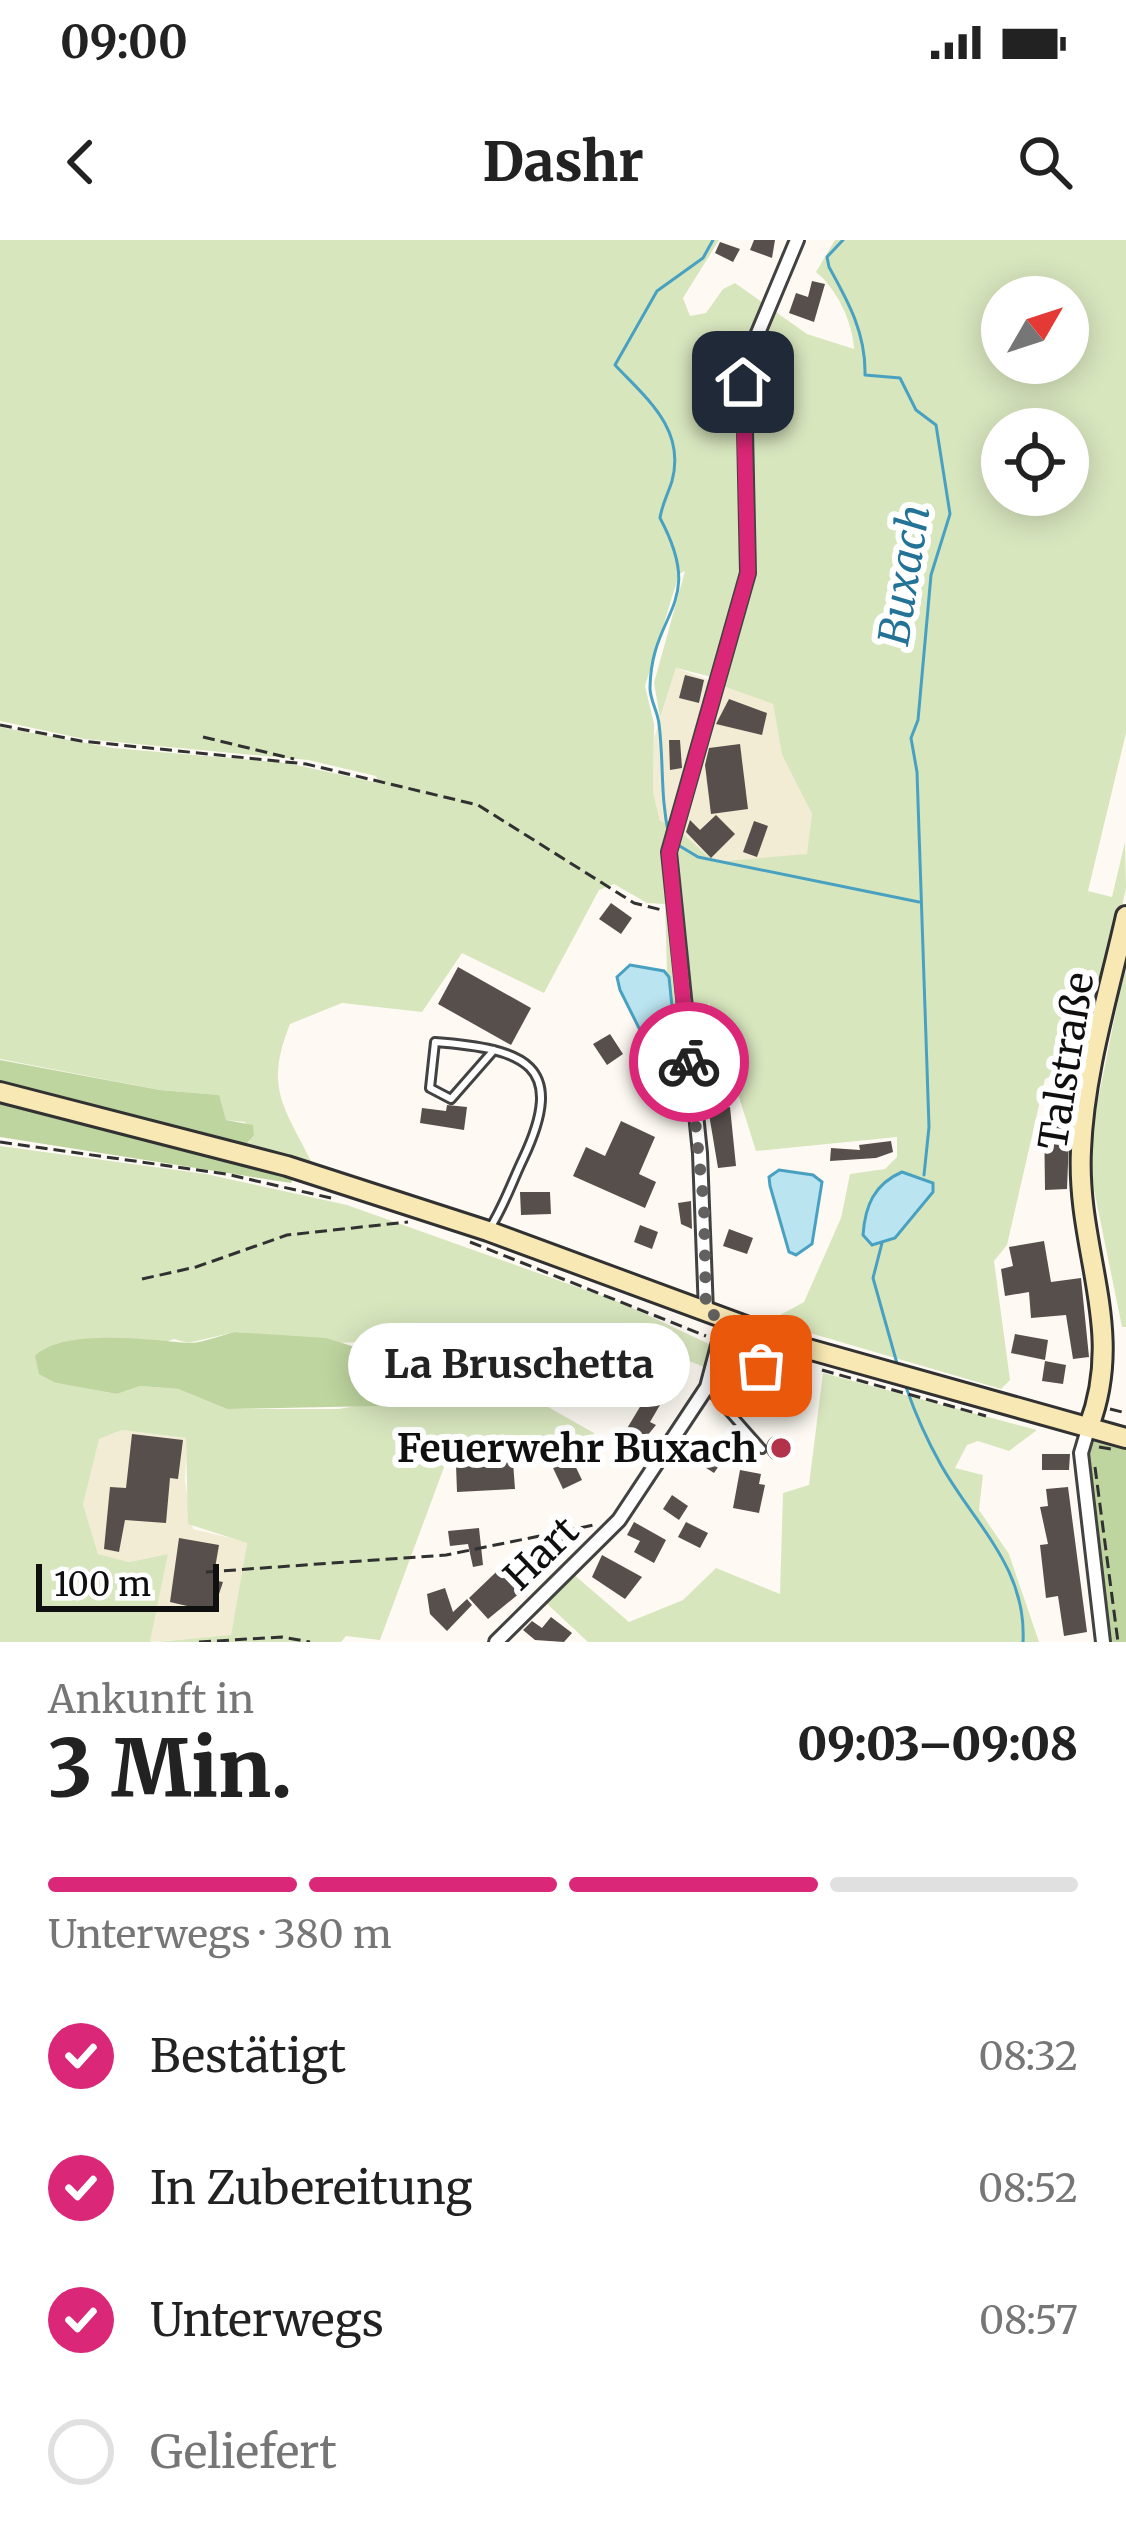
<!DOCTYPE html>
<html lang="de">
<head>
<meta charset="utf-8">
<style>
  body { margin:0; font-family:Merriweather,serif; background:#f2f2f2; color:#222; height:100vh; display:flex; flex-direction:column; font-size:45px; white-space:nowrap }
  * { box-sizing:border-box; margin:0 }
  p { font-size:39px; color:#767676 }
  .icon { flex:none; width:66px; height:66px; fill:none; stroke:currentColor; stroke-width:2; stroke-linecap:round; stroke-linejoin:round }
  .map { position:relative; height:1402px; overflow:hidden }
  .panel { display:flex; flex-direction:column; background:#fff; flex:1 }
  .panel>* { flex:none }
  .needle { width:78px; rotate:51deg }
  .tools { position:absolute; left:981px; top:36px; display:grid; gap:24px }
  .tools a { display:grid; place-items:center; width:108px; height:108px; border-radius:50%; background:#fff; box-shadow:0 6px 30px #0003; font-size:60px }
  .scale { position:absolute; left:36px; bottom:30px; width:183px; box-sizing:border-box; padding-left:12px; border:6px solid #0f0f0f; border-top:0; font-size:33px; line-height:42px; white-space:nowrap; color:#0f0f0f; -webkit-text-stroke:9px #fff; paint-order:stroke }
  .pin { position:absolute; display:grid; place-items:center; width:102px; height:102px; color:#fff; margin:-51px; border-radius:24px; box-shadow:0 6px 18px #0006 }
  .courier { position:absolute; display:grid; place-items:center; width:120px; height:120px; margin:-60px; border:9px solid #db2777; border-radius:50%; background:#fff; color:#222; box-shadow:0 3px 15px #0007 }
  .bubble { position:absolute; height:84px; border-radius:42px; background:#fff; box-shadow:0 6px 30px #0003; font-size:39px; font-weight:800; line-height:84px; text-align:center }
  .head em { font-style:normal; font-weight:800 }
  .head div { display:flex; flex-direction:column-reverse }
  .head { display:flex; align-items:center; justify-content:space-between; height:204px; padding:0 48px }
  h1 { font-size:78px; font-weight:800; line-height:90px }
  .bar { display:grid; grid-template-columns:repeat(4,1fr); gap:18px 12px; align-content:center; height:144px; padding:0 48px }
  .bar i { height:15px; border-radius:9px; background:#e0e0e0 }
  .bar .active { background:#db2777 }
  .bar p { grid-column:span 4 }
  ol { padding:0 48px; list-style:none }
  li { display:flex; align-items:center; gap:36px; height:132px }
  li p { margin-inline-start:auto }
  li .icon { padding:12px; border-radius:50%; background:#db2777; color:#fff; stroke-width:4 }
  li:last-child { color:#767676 }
  li i { width:66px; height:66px; border:6px solid #e0e0e0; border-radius:50% }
  .status { display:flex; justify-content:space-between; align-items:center; height:84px; padding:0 60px; background:#fff; direction:ltr }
  .status svg { height:33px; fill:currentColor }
  header { display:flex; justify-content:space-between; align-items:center; height:156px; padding:0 48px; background:#fff; font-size:54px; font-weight:800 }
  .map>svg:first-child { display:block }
  .farmland { fill:#f2ecd4 }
  .green { fill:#d8e6be; fill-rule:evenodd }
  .forest { fill:#bed59f }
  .water { fill:#bbe4f1; stroke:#49a1c2; stroke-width:3 }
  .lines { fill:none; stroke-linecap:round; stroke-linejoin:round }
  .stream { stroke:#49a1c2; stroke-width:3 }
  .building { fill:#574f4c }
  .lane-casing { stroke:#424242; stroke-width:12 }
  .street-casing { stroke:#424242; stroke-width:18 }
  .secondary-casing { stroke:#313131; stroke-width:24 }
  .path { stroke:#313131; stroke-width:3; stroke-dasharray:12 6; stroke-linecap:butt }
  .lane { stroke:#fff; stroke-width:6 }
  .street { stroke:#fff; stroke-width:12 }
  .secondary { stroke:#f8e8b4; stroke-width:18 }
  .done { stroke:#63615f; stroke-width:12; stroke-dasharray:0 21.6 }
  .route { stroke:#db2777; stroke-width:15 }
  .poi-dot { fill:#b3334a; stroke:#fff; stroke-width:4.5 }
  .labels { text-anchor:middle; stroke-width:12; stroke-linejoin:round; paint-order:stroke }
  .street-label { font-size:39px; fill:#0f0f0f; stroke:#fff }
  .poi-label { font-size:39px; font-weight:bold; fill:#0f0f0f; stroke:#fff; text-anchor:end }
  .water-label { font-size:42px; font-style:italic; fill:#237397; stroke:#fff }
</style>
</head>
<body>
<div class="status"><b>09:00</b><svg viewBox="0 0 49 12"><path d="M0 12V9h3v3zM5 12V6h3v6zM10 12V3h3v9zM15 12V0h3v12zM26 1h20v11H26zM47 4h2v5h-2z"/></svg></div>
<header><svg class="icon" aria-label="back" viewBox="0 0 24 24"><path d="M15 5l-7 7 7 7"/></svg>Dashr<svg class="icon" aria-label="search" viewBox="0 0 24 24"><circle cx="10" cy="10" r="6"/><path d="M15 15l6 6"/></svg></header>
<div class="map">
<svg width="1126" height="1402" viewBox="0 0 1126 1402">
  <rect width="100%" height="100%" fill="#fefaf3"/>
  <g class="farmland">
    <path d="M676 428 773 464 782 515 812 574 808 612 793 642 693 622 665 602 653 552 654 498Z"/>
    <path d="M122 1190 187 1198 185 1241 193 1289 247 1302 231 1396 150 1402 168 1314 129 1322 98 1314 83 1264 88 1230 99 1199Z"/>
  </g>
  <g class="green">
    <path d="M0 0H719L683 58 690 76 706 73 723 49 735 43 807 94 854 109C853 83 837 49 816 32L835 0H1126V493L1088 651 1112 657 1125 602 1126 648 1085 835 1063 831 1045 839 1007 1005 994 1021 1010 1140 1001 1149 769 1081 804 1062 841 978 850 934 885 929 897 917V897L756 911 709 762 697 840 684 848 667 733 665 664 647 663 614 644 599 650 544 753 462 713 422 772 342 763 290 784C264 849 284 866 313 925L244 907 250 901 245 882 226 880 218 855 160 850 0 819V487L113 508 287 523 379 543 376 536 308 520 84 499 0 481ZM1002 57H1068V123H1002ZM743 125 754 304 747 357 723 446 773 464 782 515 812 574 807 614 714 622 673 585 660 581 653 552 654 484 645 446 679 334 685 331 654 443 660 478 676 428 716 438C730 383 746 332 745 274 745 222 733 177 743 125ZM1002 189H1068V255H1002Z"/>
    <path d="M1126 721V1087H1122L1090 930 1095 875Z"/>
    <path d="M0 906 206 934 347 965 622 1063 711 1105 704 1127 655 1107 641 1137 587 1119 564 1130 548 1167 594 1193 587 1214 453 1203 380 1400 346 1396 341 1402H157L231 1395 247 1303 188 1284 186 1198 122 1190 99 1199 83 1264 98 1314 129 1322 168 1314 150 1402H0ZM235 1092C281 1095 344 1111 385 1097L447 1142 406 1157 339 1169H227L178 1149 140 1146 117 1154 56 1143 174 1099 188 1103Z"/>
    <path d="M823 1133 1037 1190 1009 1211 978 1201 967 1205 955 1228 983 1235 979 1270 1009 1314 1039 1402H588L543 1360 572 1333 629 1382 683 1360 716 1328 780 1354 783 1253 809 1245Z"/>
  </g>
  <g class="forest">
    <path d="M0 820 160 850 219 855 226 880 253 885 254 895 244 907 0 846Z"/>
    <path d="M0 858 294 935 291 943 0 897Z"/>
    <path d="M235 1092 326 1098 355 1107 385 1097 405 1100 409 1112 447 1116V1142L376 1166 227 1169 178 1149 140 1146 117 1154 56 1143 39 1134 35 1116C64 1088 148 1100 187 1103 201 1104 221 1095 235 1092Z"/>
    <path d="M1096 1198 1126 1206V1402H1108L1086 1215Z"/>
  </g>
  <g class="water">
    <path d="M630 725 664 731 669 737 680 844 664 838 620 750 617 737Z"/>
    <path d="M779 930 813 935 822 942 812 1004 796 1015 789 1012 770 946 769 937Z"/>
    <path d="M902 932 933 943V952L895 998 872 1005 863 995C865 966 874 944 902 932Z"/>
  </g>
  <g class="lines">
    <g class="stream">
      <path d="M843 0 827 17 829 27C849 63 866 94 865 135L900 138 916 170 936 185 950 274 931 335 918 480 911 498 917 532 929 887 924 935"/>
      <path d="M669 596C660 556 664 523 659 484 658 472 650 460 650 448 651 370 707 366 660 278 662 264 668 254 672 241 686 189 646 158 615 125L657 51 703 18 713 0"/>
      <path d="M678 605 698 617 919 662"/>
      <path d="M882 1003 873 1038 898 1127"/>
      <path d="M906 1147C915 1173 927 1200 941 1225 975 1285 1027 1328 1023 1402"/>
    </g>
  </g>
  <g class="building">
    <path d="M754 0H775L772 18 750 10Z"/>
    <path d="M720 2 740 9 733 22 715 13Z"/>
    <path d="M812 41 825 44 814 82 789 73 796 53 808 57Z"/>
    <path d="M685 435 704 440 699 463 679 458Z"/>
    <path d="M729 459 767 473 762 495 716 484Z"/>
    <path d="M669 500H680L682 528 670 530Z"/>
    <path d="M740 504 748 569 711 574 705 525 709 508Z"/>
    <path d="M716 575 735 594 711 618 686 592 690 580 700 590Z"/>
    <path d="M754 581 768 586 757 617 743 612Z"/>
    <path d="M611 663 632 678 621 694 599 679Z"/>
    <path d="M458 727 531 768 511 805 438 764Z"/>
    <path d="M610 794 623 814 607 825 593 804Z"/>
    <path d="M717 831 720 869 730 867 736 926 718 928 702 832Z"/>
    <path d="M447 865 467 867 464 890 420 883 422 868 446 871Z"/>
    <path d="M1044 872 1070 874 1067 949 1045 950Z"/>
    <path d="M621 881 655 897 639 934 656 942 645 968 573 936 586 907 605 916Z"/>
    <path d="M891 901 893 912 876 918 830 921 831 908 860 910 859 905Z"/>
    <path d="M520 952H550L551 974 521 975Z"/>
    <path d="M691 961 692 989 681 984 678 963Z"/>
    <path d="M640 985 658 992 652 1009 634 1002Z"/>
    <path d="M729 989 753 998 747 1014 723 1006Z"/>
    <path d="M1044 1001 1051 1042 1081 1038 1089 1117 1073 1119 1066 1075 1031 1078 1029 1052 1005 1056 1001 1029 1013 1026 1009 1007Z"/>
    <path d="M1015 1094 1048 1100 1045 1120 1011 1113Z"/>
    <path d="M1045 1121 1066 1125 1063 1144 1042 1141Z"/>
    <path d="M737 1126 799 1149 795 1162 759 1151 754 1167 729 1160Z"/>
    <path d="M664 1127 684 1137 674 1157 667 1153 650 1182 656 1185 629 1218 614 1210Z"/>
    <path d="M132 1194 183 1200 178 1239 170 1238 166 1283 125 1280 119 1312 104 1309 110 1247 126 1248Z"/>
    <circle cx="779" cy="1208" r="13"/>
    <path d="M702 1197 727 1214 714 1233 689 1217Z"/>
    <path d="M1042 1214H1070L1069 1230H1042Z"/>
    <path d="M491 1216V1224L513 1222 515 1249 457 1252 456 1225Z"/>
    <path d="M572 1219 582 1240 563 1249 553 1228Z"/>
    <path d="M740 1230 761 1234 759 1244 765 1245 759 1273 733 1268Z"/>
    <path d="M1068 1247 1087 1392 1064 1396 1058 1356 1046 1358 1040 1305 1048 1304 1040 1267 1048 1266 1046 1249Z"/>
    <path d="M672 1255 688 1266 679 1280 663 1269Z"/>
    <path d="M634 1282 666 1300 654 1323 634 1312 640 1301 627 1295Z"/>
    <path d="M686 1282 708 1293 700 1308 678 1297Z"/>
    <path d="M479 1288 483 1325 473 1327 468 1304 450 1306 448 1291Z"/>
    <path d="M571 1292 578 1301 551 1326 538 1313 557 1295 561 1300Z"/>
    <path d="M179 1298 219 1305 213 1340 223 1342 213 1372 170 1362Z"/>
    <path d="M516 1313 530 1331 524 1336 532 1343 488 1379 469 1358Z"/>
    <path d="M602 1315 642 1337 625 1359 592 1337Z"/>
    <path d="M445 1348 453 1372 467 1359 472 1365 447 1391 430 1374 427 1354Z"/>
    <path d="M551 1377 572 1393 564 1402 535 1400 523 1390 532 1381 542 1388Z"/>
  </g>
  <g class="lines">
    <defs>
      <g id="lane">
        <path d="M490 988C504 966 512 942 523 919 568 824 525 809 435 802L430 848 451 859 494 810"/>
        <path d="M718 1111 804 1141"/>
        <path d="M709 1149 762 1209"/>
      </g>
      <g id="street">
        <path d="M706 1072 700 913 669 612 748 333 744 142 750 112 797 0"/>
        <path d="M1089 1186 1081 1213 1103 1402"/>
        <path d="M496 1402 619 1280 707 1147 725 1079"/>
      </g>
      <g id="secondary">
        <path d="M0 852 287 926 488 991 808 1109 1126 1198"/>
        <path d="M1089 1186C1126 1088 1076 1010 1081 910 1084 832 1109 752 1126 676"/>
      </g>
    </defs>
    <use href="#lane" class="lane-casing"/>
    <use href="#street" class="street-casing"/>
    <use href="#secondary" class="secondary-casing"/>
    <g class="path">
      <path d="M0 485 81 501 306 524 478 565 634 663 662 670"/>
      <path d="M203 497 294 519"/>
      <path d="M0 902 226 934 335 959"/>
      <path d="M470 1002 706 1096"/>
      <path d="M142 1039 196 1027 287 995 408 982"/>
      <path d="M822 1130 986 1176"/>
      <path d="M1110 1169 1126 1173"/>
      <path d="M1099 1207 1116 1210"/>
      <path d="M1095 1227 1118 1402"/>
      <path d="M206 1332 446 1315 594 1285"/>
      <path d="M199 1402 282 1397 310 1402"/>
    </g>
    <use href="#lane" class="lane"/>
    <use href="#street" class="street"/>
    <use href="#secondary" class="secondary"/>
  </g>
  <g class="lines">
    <path class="done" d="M689 822 704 966 706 1072 725 1079 718 1111 761 1126"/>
    <path class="route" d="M689 822 669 613 748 333 743 142"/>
  </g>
  <circle class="poi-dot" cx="781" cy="1208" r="12"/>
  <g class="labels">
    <g class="street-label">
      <text transform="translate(1066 821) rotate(-81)" y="14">Talstraße</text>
      <text transform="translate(541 1313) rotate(-44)" y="14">Hart</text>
    </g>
    <g class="poi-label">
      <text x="757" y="1222">Feuerwehr Buxach</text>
    </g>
    <g class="water-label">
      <text transform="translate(904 335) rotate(-81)" y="15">Buxach</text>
    </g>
  </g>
</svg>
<div class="tools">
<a><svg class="needle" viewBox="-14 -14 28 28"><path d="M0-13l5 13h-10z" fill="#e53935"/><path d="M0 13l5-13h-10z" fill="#767676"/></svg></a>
<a><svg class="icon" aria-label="locate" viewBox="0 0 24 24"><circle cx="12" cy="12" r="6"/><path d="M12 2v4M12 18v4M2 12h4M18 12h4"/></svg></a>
</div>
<div class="scale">100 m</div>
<div class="pin" style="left:761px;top:1126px;background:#ea580c"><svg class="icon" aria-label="bag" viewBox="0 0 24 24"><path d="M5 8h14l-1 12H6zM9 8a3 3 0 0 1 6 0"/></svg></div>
<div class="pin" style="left:743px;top:142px;background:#1f2937"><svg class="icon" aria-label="home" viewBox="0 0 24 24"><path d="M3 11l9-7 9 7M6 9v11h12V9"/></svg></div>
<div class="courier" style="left:689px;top:822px"><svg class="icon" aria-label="bike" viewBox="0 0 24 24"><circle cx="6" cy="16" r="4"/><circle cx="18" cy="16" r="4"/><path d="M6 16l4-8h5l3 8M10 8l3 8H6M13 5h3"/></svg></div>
<div class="bubble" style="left:348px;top:1083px;width:342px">La Bruschetta</div>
</div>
<section class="panel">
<div class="head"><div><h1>3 Min.</h1><p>Ankunft in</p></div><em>09:03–09:08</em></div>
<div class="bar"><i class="active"></i><i class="active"></i><i class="active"></i><i></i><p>Unterwegs · 380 m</p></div>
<ol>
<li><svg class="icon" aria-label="check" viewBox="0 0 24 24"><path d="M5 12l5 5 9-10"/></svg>Bestätigt<p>08:32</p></li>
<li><svg class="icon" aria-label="check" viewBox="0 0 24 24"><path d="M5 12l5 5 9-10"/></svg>In Zubereitung<p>08:52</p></li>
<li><svg class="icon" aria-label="check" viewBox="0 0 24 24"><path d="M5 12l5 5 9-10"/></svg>Unterwegs<p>08:57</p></li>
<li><i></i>Geliefert</li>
</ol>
</section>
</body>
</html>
